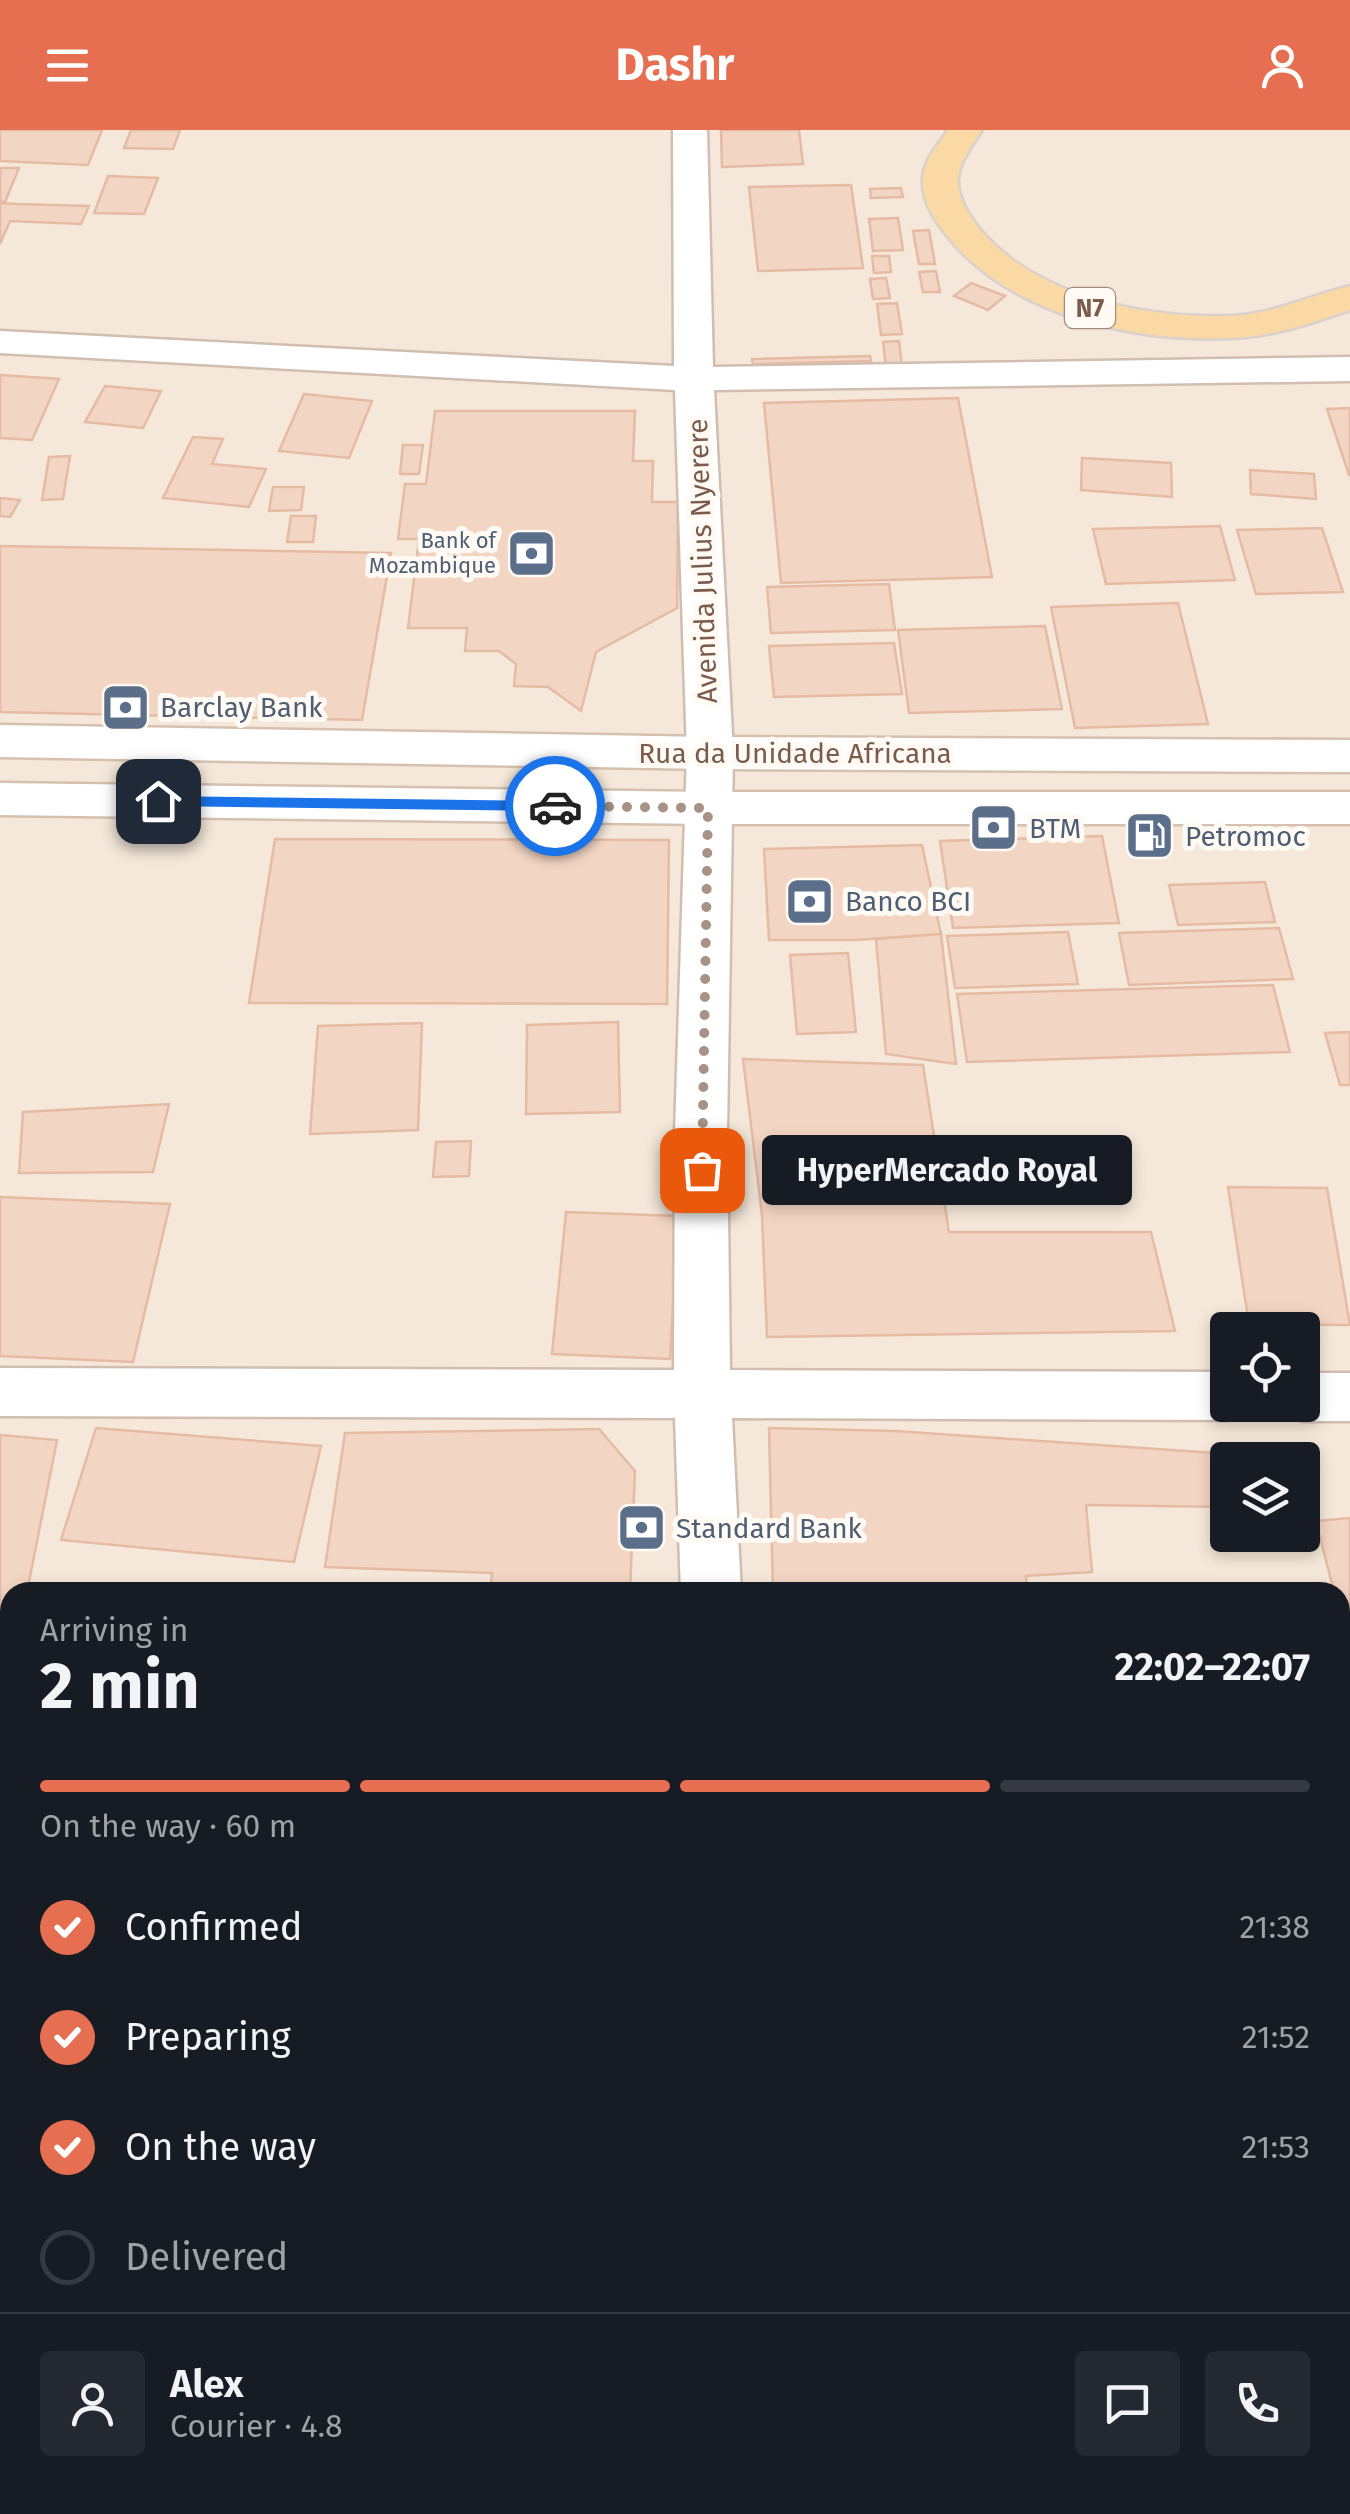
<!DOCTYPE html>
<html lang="en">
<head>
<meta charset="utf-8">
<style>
  body { margin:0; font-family:"Fira Sans",sans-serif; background:#242831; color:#f1f3f6; height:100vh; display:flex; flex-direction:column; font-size:38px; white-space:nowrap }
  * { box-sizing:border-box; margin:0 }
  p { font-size:32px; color:#9ea1a6 }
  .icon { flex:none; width:55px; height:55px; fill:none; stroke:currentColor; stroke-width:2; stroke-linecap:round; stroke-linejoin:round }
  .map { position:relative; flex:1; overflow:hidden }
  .panel { position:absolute; left:0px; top:1452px; width:1350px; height:932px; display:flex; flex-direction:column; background:#171b24; border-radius:30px 30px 0 0; box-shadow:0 5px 15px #0003 }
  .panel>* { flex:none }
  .fabs { position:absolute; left:1210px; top:1182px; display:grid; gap:20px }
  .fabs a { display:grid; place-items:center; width:110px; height:110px; border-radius:10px; background:#171b24; box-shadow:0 5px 15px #0003; font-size:50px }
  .pin { position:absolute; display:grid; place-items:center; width:85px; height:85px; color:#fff; margin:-42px; border-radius:20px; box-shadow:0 5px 15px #0006 }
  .courier { position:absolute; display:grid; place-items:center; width:100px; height:100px; margin:-50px; border:8px solid #1a73e8; border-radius:50%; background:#fff; color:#222; box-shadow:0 2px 12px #0007 }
  .bubble { position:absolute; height:70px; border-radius:10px; background:#171b24; box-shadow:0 5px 15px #0003; font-size:32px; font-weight:700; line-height:70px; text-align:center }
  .summary em { font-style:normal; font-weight:700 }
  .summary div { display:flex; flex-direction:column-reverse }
  .summary { display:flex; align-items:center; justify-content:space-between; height:170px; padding:0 40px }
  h1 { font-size:65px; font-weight:700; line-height:75px }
  .bar { display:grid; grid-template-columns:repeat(4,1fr); gap:15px 10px; align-content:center; height:120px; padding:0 40px }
  .bar i { height:12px; border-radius:8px; background:#363941 }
  .bar .active { background:#e76f51 }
  .bar p { grid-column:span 4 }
  .line { display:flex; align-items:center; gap:25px; padding:0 40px; border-top:2px solid #363941 }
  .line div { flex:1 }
  .round { display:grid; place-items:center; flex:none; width:105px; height:105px; border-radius:10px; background:#242831 }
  ol { padding:0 40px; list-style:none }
  li { display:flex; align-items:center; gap:30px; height:110px }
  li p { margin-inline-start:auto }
  li .icon { padding:10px; border-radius:50%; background:#e76f51; color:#fff; stroke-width:4 }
  li:last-child { color:#9ea1a6 }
  li i { width:55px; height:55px; border:5px solid #363941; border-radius:50% }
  header { display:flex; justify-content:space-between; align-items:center; height:130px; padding:0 40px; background:#e76f51; color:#fff; font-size:45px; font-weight:700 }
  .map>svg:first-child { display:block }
  .residential { fill:#f5e8da; fill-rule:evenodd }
  .building { fill:#f3d5c3; stroke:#e6bba3; stroke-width:2.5 }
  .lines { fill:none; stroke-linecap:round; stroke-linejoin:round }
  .street-casing { stroke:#d1beb0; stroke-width:5 }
  .secondary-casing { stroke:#d6c0b0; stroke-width:5 }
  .primary-casing { stroke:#dad1cd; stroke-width:5 }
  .street { fill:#fff; fill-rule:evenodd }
  .secondary { fill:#fff; fill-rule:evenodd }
  .primary { fill:#fbd9a5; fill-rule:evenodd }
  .route { fill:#1a73e8 }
  .done { stroke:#a89285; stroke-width:10; stroke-dasharray:0 18 }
  .labels { text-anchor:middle; stroke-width:10; stroke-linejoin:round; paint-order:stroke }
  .far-service-label { font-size:22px; fill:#4e5e75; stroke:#fffaf3; text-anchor:end }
  .shield { fill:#fffaf3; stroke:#a28b7f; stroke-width:2.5 }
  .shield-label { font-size:25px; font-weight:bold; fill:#7a5c4d }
  .street-label { font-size:28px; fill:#7a5c4d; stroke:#fffaf3 }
  .service-label { font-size:28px; fill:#4e5e75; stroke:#fffaf3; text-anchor:start }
</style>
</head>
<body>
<header><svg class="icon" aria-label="menu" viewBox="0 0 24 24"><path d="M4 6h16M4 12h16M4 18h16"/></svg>Dashr<svg class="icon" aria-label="person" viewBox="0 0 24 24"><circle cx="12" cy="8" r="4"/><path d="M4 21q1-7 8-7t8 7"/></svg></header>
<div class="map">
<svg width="1350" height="2384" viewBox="0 0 1350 2384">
  <rect width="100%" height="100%" fill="#fdf6ec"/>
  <path class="residential" d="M0 0H1350V2384H0ZM1228 1200H1302V1275H1228ZM1228 1330H1302V1405H1228ZM10 1462H1340V2375H10Z"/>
  <g class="building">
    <path d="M0 0H102L88 35 0 31Z"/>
    <path d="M131 0H180L173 19 124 18Z"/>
    <path d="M721 0H799L803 34 722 37Z"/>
    <path d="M0 38H19L5 72H0Z"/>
    <path d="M108 46 158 48 144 84 94 83Z"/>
    <path d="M851 55 863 138 758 141 749 57Z"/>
    <path d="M901 58 903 67 871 68 870 59Z"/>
    <path d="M0 73 18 74 89 76 81 94 10 91 0 114Z"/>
    <path d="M898 88 903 120 873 121 869 89Z"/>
    <path d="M929 100 935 134H919L913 101Z"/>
    <path d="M872 126H889L891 142 874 143Z"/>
    <path d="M936 141 940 162H923L919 142Z"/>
    <path d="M886 148 890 168 873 169 870 149Z"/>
    <path d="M971 153 1005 166 988 180 954 166Z"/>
    <path d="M897 173 902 204 881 205 877 174Z"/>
    <path d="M899 211 902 236 886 237 883 212Z"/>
    <path d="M870 226 871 231 753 234 752 229Z"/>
    <path d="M0 245 59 249 32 310 0 308Z"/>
    <path d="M105 256 161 261 143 298 85 292Z"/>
    <path d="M304 264 372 271 349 328 279 321Z"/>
    <path d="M958 268 992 447 781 453 764 273Z"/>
    <path d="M1350 278V345H1349L1327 279Z"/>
    <path d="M435 281H635L633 331H653L652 372H678L677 478 596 522 581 581 548 557 514 556 516 534 499 521H465L467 498H408L419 409H398L405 354H426Z"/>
    <path d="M193 307 223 309 212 334 266 339 249 377 163 368Z"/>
    <path d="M403 315H423L419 344H400Z"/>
    <path d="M70 326 63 369 42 370 49 327Z"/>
    <path d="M1082 328 1171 333 1172 367 1081 360Z"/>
    <path d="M1250 340 1314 344 1316 369 1251 364Z"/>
    <path d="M273 357H304L301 380 269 381Z"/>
    <path d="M0 368 20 370 10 387 0 386Z"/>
    <path d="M291 386H316L313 412H287Z"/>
    <path d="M1220 396 1235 450 1106 454 1093 399Z"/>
    <path d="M1322 398 1343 462 1256 464 1237 400Z"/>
    <path d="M0 416 391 423 362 590 0 582Z"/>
    <path d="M889 454 895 500 771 503 767 457Z"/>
    <path d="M1178 473 1208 594 1075 598 1051 477Z"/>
    <path d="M1045 496 1062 579 909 583 898 500Z"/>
    <path d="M894 513 902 564 774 567 769 516Z"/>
    <path d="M1102 706 1119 793 953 798 940 711Z"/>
    <path d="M275 709 669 710 667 874 249 873Z"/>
    <path d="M922 715 941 804 856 810H769L764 719Z"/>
    <path d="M1265 752 1275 792 1178 795 1169 755Z"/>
    <path d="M1279 798 1293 849 1129 855 1119 803Z"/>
    <path d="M1068 802 1078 854 955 858 947 806Z"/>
    <path d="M941 804 956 934 886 924 876 809Z"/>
    <path d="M848 823 856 902 797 904 790 825Z"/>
    <path d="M1273 855 1290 922 967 932 957 864Z"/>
    <path d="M618 892 620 982 526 984 527 895Z"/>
    <path d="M422 893 418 1000 310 1004 318 896Z"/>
    <path d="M1350 902V955H1340L1325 903Z"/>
    <path d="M743 929 923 935 949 1102H1151L1175 1201 767 1207 762 1085Z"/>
    <path d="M169 974 153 1042 19 1043 23 982Z"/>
    <path d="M471 1011 469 1046 433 1047 436 1012Z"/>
    <path d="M1228 1057 1327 1058 1350 1195 1249 1194Z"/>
    <path d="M0 1067 170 1074 133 1232 0 1226Z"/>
    <path d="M566 1082 678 1086 670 1229 552 1224Z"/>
    <path d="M96 1298 321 1316 294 1432 61 1410Z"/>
    <path d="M769 1298 896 1301 1243 1325 1244 1330H1228V1377L1086 1375 1092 1442 1026 1446 1027 1462H773Z"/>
    <path d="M599 1299 635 1341 630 1462H490L492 1443 325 1437 345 1303Z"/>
    <path d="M0 1305 57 1310 27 1462H10V1507H0Z"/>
    <path d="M1350 1388V1529L1340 1488V1462H1334L1316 1391Z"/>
    <path d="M0 1915H10V2057L0 2056Z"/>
    <path d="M1340 1958H1350V2133L1340 2135Z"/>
    <rect x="1340" y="2149" width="10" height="89"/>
    <path d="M847 2375H935L972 2380V2384H846Z"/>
    <path d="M1188 2381 1350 2383V2384H1188Z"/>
  </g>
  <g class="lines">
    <defs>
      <g id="street">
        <path d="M673 0H707L713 237 1350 227V251L714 260 733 623 727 1003 730 1240 1228 1242V1275H1252L1248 1283 1228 1290 732 1288 741 1462H681L675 1288 0 1286V1238L674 1240 675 1003 687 623 675 260 0 223V201L674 236Z"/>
        <path d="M1302 1243H1350V1291H1302L1282 1284 1278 1275H1302Z"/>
        <rect x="1340" y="1605" width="10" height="60"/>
        <rect x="1340" y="2276" width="10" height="74"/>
        <rect x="0" y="2297" width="10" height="74"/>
        <path d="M421 2375H593L597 2384H425Z"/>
        <rect x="702" y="2375" width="76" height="9"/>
      </g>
      <g id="secondary">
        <path d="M0 595 710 607 1350 610V642L710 639 0 627Z"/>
        <path d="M0 653 708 662H1350V694H708L0 685Z"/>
      </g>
      <path id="primary" d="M948 0H982C973 15 960 30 958 48 957 66 967 83 978 97 1035 167 1145 189 1231 186 1273 184 1310 166 1350 156V180C1312 193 1271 207 1231 208 1132 212 1008 185 945 103 933 88 921 68 923 47 925 29 938 15 948 0Z"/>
    </defs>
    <use href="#street" class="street-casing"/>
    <use href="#secondary" class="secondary-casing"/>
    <use href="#primary" class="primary-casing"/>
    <use href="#street" class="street"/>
    <use href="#secondary" class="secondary"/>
    <use href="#primary" class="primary"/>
  </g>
  <path class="route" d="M158 666 555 671 561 676 555 681 158 676 151 671Z"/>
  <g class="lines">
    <path class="done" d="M555 676 708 678 702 1040"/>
  </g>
  <defs>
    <symbol id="bank-square" viewBox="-11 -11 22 22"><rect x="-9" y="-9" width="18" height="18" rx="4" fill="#5c6f8a" stroke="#fffaf3"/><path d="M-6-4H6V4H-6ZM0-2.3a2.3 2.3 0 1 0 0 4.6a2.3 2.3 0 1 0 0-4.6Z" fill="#fff"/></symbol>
    <symbol id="fuel-square" viewBox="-11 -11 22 22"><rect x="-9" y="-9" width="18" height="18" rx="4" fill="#5c6f8a" stroke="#fffaf3"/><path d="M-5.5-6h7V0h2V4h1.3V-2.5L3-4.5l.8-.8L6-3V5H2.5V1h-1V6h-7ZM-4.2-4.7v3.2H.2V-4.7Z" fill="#fff"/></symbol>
  </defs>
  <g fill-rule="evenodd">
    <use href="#bank-square" x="504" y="396" width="55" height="55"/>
    <use href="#bank-square" x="98" y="550" width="55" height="55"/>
    <use href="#bank-square" x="966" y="670" width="55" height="55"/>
    <use href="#fuel-square" x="1122" y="678" width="55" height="55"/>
    <use href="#bank-square" x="782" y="744" width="55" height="55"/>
    <use href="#bank-square" x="614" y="1370" width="55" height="55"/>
  </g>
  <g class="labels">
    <g class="far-service-label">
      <text x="496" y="418">Bank of<tspan x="496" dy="25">Mozambique</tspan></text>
    </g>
    <rect class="shield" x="1065" y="158" width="50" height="40" rx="8"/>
    <g class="shield-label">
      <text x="1090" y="187">N7</text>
    </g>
    <g class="street-label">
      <text transform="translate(702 431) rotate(-92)" y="10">Avenida Julius Nyerere</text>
      <text x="795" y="633">Rua da Unidade Africana</text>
    </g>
    <g class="service-label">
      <text x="160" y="587">Barclay Bank</text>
      <text x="1029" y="708">BTM</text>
      <text x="1185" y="716">Petromoc</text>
      <text x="845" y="781">Banco BCI</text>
      <text x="676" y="1408">Standard Bank</text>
    </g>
  </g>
</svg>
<div class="fabs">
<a><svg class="icon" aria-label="locate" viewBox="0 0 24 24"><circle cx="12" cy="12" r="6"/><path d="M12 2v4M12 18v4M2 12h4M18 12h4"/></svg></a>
<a><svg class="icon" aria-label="layers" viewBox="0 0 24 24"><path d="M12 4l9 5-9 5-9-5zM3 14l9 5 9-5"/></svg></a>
</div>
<div class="pin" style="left:702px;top:1040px;background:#ea580c"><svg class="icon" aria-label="bag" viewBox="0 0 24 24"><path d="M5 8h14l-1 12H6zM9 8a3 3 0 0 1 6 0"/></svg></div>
<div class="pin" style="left:158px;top:671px;background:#1f2937"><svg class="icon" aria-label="home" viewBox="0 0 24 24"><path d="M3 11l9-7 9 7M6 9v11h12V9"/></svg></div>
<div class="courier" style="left:555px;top:676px"><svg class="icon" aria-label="car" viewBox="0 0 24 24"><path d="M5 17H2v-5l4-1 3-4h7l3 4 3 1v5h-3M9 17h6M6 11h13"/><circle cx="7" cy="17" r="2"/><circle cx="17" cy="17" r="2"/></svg></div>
<div class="bubble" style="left:762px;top:1005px;width:370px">HyperMercado Royal</div>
<section class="panel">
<div class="summary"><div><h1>2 min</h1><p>Arriving in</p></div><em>22:02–22:07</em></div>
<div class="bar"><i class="active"></i><i class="active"></i><i class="active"></i><i></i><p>On the way · 60 m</p></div>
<ol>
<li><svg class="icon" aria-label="check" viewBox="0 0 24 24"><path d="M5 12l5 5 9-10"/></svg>Confirmed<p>21:38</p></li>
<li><svg class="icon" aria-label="check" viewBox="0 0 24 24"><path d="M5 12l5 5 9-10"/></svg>Preparing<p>21:52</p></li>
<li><svg class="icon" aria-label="check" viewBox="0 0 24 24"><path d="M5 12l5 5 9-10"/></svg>On the way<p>21:53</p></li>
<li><i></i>Delivered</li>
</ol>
<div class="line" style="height:180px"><a class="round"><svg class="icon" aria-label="person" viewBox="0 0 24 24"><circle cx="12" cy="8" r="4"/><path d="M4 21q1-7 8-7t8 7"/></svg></a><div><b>Alex</b><p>Courier · 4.8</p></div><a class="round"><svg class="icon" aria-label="chat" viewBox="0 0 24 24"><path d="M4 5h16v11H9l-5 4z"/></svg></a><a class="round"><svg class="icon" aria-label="phone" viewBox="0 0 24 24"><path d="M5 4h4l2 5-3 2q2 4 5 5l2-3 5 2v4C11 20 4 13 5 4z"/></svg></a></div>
</section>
</div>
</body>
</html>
